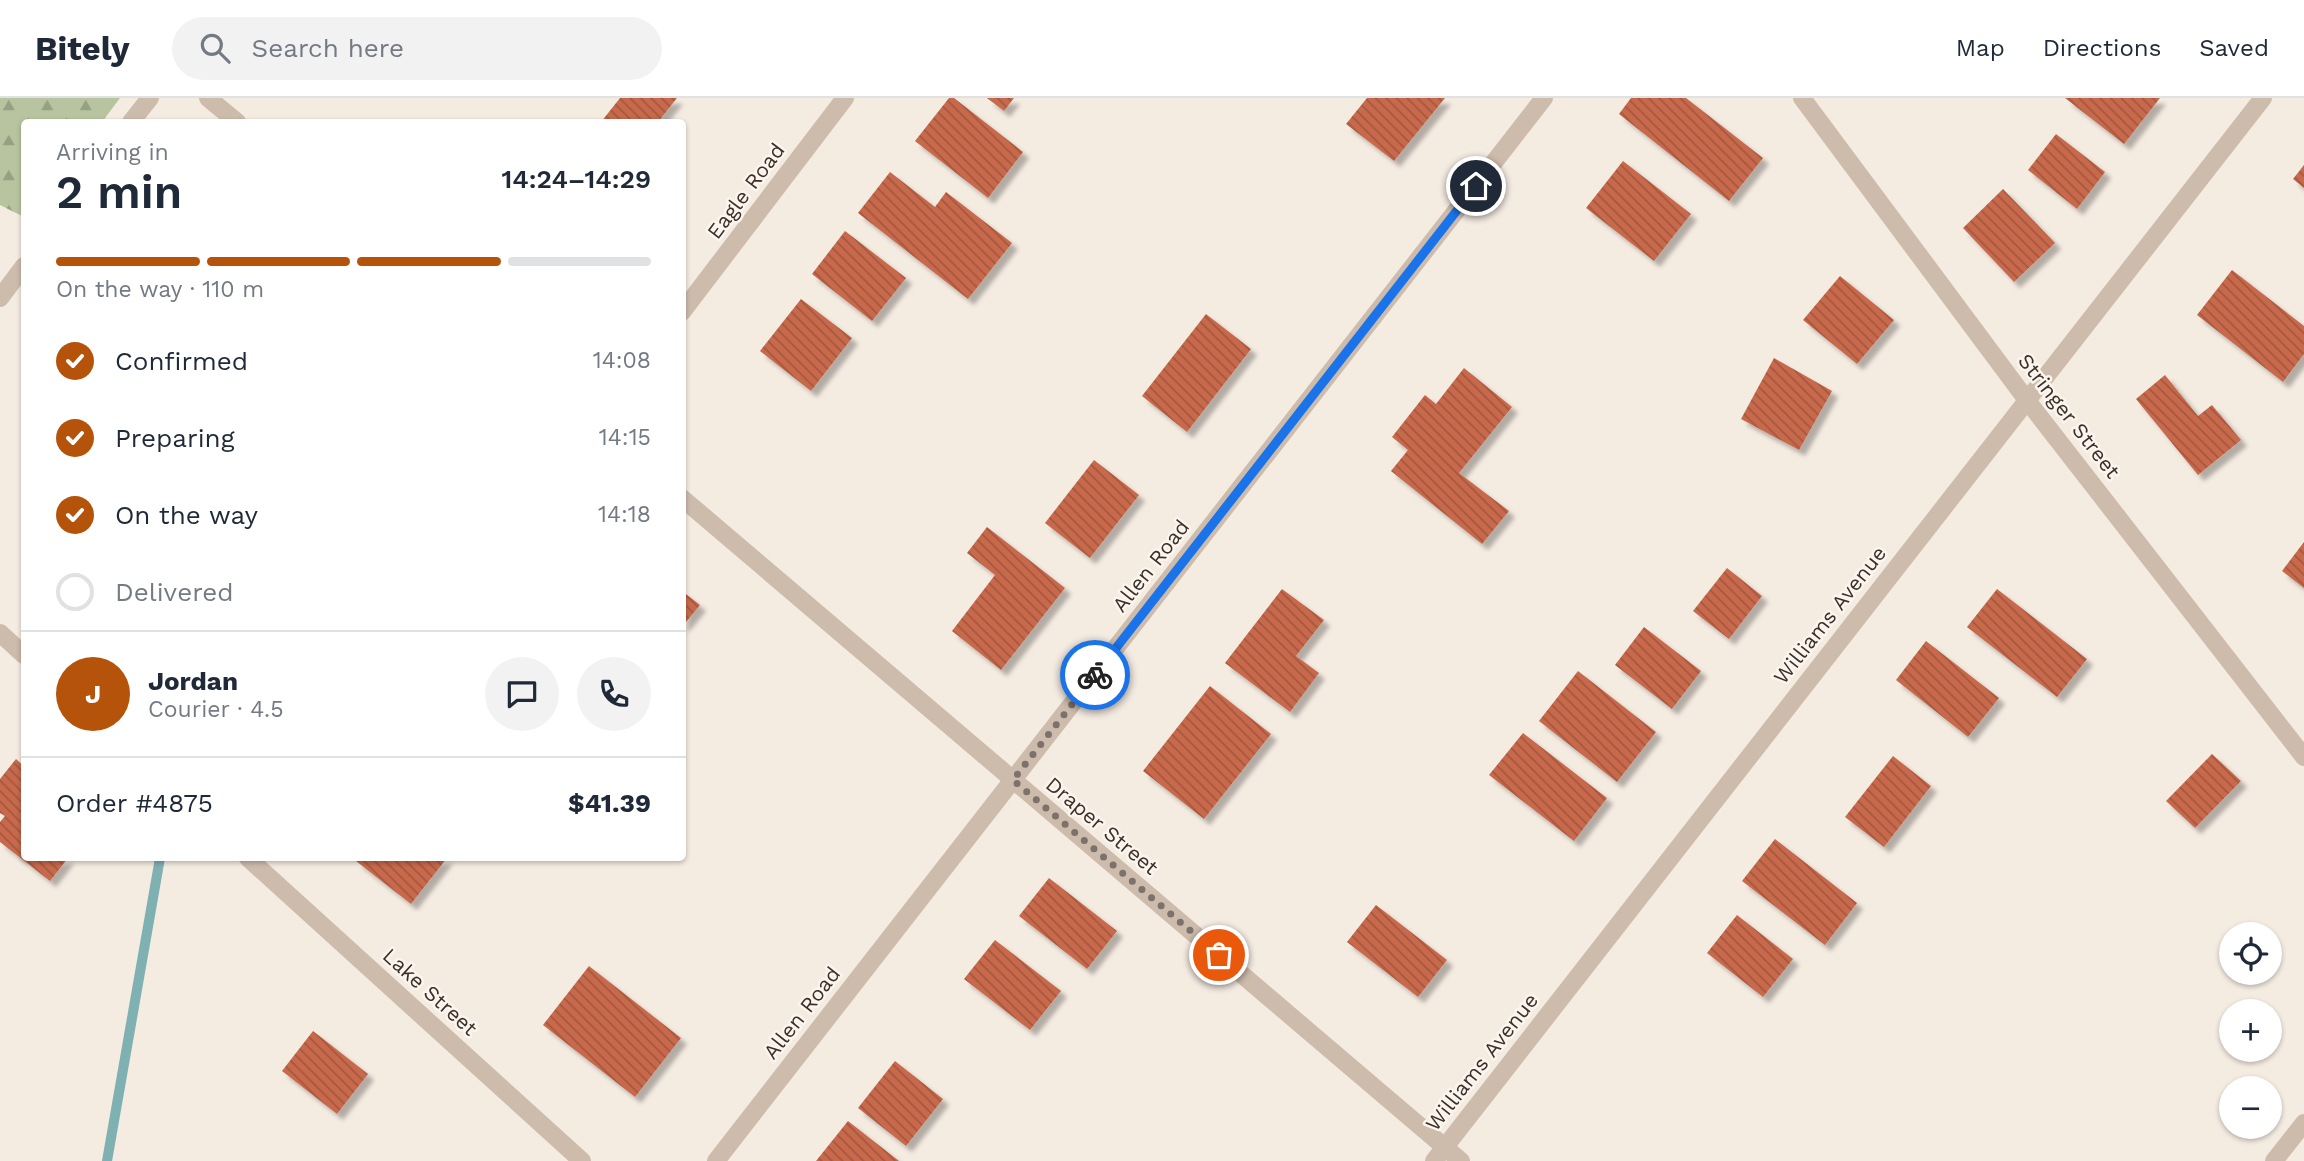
<!DOCTYPE html>
<html lang="en">
<head>
<meta charset="utf-8">
<style>
  body { margin:0; font-family:"Work Sans",sans-serif; background:#f2f2f3; color:#1f2937; height:100vh; display:flex; flex-direction:column; font-size:26px; white-space:nowrap }
  * { box-sizing:border-box; margin:0 }
  p { font-size:23px; color:#747a83 }
  .icon { flex:none; width:38px; height:38px; fill:none; stroke:currentColor; stroke-width:2; stroke-linecap:round; stroke-linejoin:round }
  .map { position:relative; flex:1; overflow:hidden }
  .side { position:absolute; left:21px; top:21px; width:665px; height:742px; display:flex; flex-direction:column; background:#fff; border-radius:7px; box-shadow:0 2px 5px #0004 }
  .side>* { flex:none }
  .tools { position:absolute; left:2219px; top:824px; display:grid; gap:14px }
  .tools a { display:grid; place-items:center; width:63px; height:63px; border-radius:50%; background:#fff; box-shadow:0 2px 5px #0004; font-size:35px }
  .pin { position:absolute; display:grid; place-items:center; width:60px; height:60px; color:#fff; margin:-30px; border:4px solid #fff; border-radius:50%; box-shadow:0 2px 7px #0007 }
  .courier { position:absolute; display:grid; place-items:center; width:70px; height:70px; margin:-35px; border:5px solid #1a73e8; border-radius:50%; background:#fff; color:#222; box-shadow:0 2px 9px #0007 }
  .headline em { font-style:normal; font-weight:600 }
  .headline div { display:flex; flex-direction:column-reverse }
  .headline { display:flex; align-items:center; justify-content:space-between; height:119px; padding:0 35px }
  h1 { font-size:46px; font-weight:600; line-height:52px }
  .bar { display:grid; grid-template-columns:repeat(4,1fr); gap:10px 7px; align-content:center; height:84px; padding:0 35px }
  .bar i { height:9px; border-radius:5px; background:#e0e1e3 }
  .bar .on { background:#b45309 }
  .bar p { grid-column:span 4 }
  .line { display:flex; align-items:center; gap:18px; padding:0 35px; border-top:2px solid #e0e1e3 }
  .line div { flex:1 }
  .round { display:grid; place-items:center; flex:none; width:74px; height:74px; border-radius:37px; background:#f2f2f3 }
  ol { padding:0 35px; list-style:none }
  li { display:flex; align-items:center; gap:21px; height:77px }
  li p { margin-inline-start:auto }
  li .icon { padding:7px; border-radius:50%; background:#b45309; color:#fff; stroke-width:4 }
  li:last-child { color:#747a83 }
  li i { width:38px; height:38px; border:4px solid #e0e1e3; border-radius:50% }
  header { display:flex; align-items:center; gap:42px; box-sizing:border-box; height:98px; padding:0 35px; background:#fff; border-bottom:2px solid #e0e1e3 }
  header strong { font-size:33px }
  nav { display:flex; gap:38px; margin-inline-start:auto; font-size:24px }
  .search { width:490px; height:63px; background:#f2f2f3; display:flex; align-items:center; gap:18px; box-sizing:border-box; padding:0 24px; border-radius:38px; color:#747a83; font-size:26px }
  .map>svg:first-child { display:block }
  .forest { fill:url(#forest-firs) }
  .lines { fill:none; stroke-linecap:round; stroke-linejoin:round }
  .stream { stroke:#7fb0b2; stroke-width:10 }
  .building { fill:url(#building-back-hatch); filter:url(#shadow) }
  .minor { stroke:#cdbbac; stroke-width:18 }
  .done { stroke:#7c716b; stroke-width:7; stroke-dasharray:0 12.6 }
  .route { stroke:#1a73e8; stroke-width:9 }
  .labels { text-anchor:middle; stroke-width:5; stroke-linejoin:round; paint-order:stroke }
  .street-label { font-size:21px; fill:#3b302b; stroke:#fbf5ee }
</style>
</head>
<body>
<header>
<strong>Bitely</strong>
<div class="search"><svg class="icon" aria-label="search" viewBox="0 0 24 24"><circle cx="10" cy="10" r="6"/><path d="M15 15l6 6"/></svg>Search here</div>
<nav><a>Map</a><a>Directions</a><a>Saved</a></nav>
</header>
<div class="map">
<svg width="2304" height="1063" viewBox="0 0 2304 1063">
  <defs>
    <pattern id="forest-firs" width="22" height="20" patternUnits="userSpaceOnUse" patternTransform="scale(1.75)"><rect width="22" height="20" fill="#b8c4a0"/><path d="M5 1l3.5 6h-7zM16 11l3.5 6h-7z" fill="#97a083"/></pattern>
    <pattern id="building-back-hatch" width="6" height="6" patternUnits="userSpaceOnUse" patternTransform="scale(1.75)"><rect width="6" height="6" fill="#c8694b"/><path d="M-1 5l2 2M0 0l6 6M5-1l2 2" fill="none" stroke="#a4573f"/></pattern>
    <filter id="shadow"><feDropShadow dx="6" dy="6" stdDeviation="2" flood-color="#0004"/></filter>
  </defs>
  <rect width="100%" height="100%" fill="#f4ebe1"/>
  <path class="forest" d="M0 0H120L102 24H24V119L0 107Z"/>
  <g class="lines">
    <path class="stream" d="M107 1063 160 760"/>
  </g>
  <g class="building">
    <path d="M620 0H677L658 24H601Z"/>
    <path d="M949 0H954L1023 54 988 100 915 43Z"/>
    <path d="M987 0H1014L1004 13Z"/>
    <path d="M1367 0H1445L1394 63 1346 26Z"/>
    <path d="M1631 0H1686L1763 60 1729 103 1619 16Z"/>
    <path d="M2065 0H2160L2124 46Z"/>
    <path d="M2056 36 2105 74 2077 111 2028 72Z"/>
    <path d="M1623 63 1691 116 1654 163 1586 110Z"/>
    <path d="M2304 67V90L2293 81Z"/>
    <path d="M890 74 935 109 946 94 1012 145 968 201 858 115Z"/>
    <path d="M2003 91 2055 145 2014 184 1963 130Z"/>
    <path d="M845 133 906 180 872 223 812 176Z"/>
    <path d="M2232 172 2304 228V256L2283 284 2197 217Z"/>
    <path d="M1840 178 1894 222 1857 266 1803 222Z"/>
    <path d="M801 201 852 240 811 293 760 253Z"/>
    <path d="M1206 216 1251 251 1187 334 1142 298Z"/>
    <path d="M1774 260 1832 293 1799 352 1741 321Z"/>
    <path d="M1464 270 1512 309 1459 375 1509 413 1482 446 1391 373 1408 352 1392 339 1425 297 1436 306Z"/>
    <path d="M2165 277 2198 318 2212 307 2241 342 2198 377 2136 301Z"/>
    <path d="M1094 362 1139 397 1090 460 1045 425Z"/>
    <path d="M987 429 1065 490 1001 572 952 533 995 477 967 455Z"/>
    <path d="M2304 444V490L2282 473Z"/>
    <path d="M1727 470 1762 498 1729 541 1693 513Z"/>
    <path d="M1282 491 1324 522 1296 558 1319 575 1290 614 1225 565Z"/>
    <path d="M1997 491 2087 561 2057 599 1967 529Z"/>
    <path d="M682 493 700 507 682 529Z"/>
    <path d="M1644 529 1701 573 1672 611 1615 567Z"/>
    <path d="M1926 543 1999 600 1968 639 1896 582Z"/>
    <path d="M1578 573 1656 634 1617 684 1539 623Z"/>
    <path d="M1210 588 1271 636 1204 721 1143 673Z"/>
    <path d="M1523 635 1607 700 1574 743 1489 677Z"/>
    <path d="M2212 656 2241 683 2195 730 2166 703Z"/>
    <path d="M1893 658 1931 688 1884 749 1845 719Z"/>
    <path d="M16 661 24 668V760H68L50 783 0 744V724L5 718 0 715V681Z"/>
    <path d="M1775 741 1857 805 1825 847 1742 783Z"/>
    <path d="M359 760H447L411 806 356 763Z"/>
    <path d="M1049 780 1117 833 1087 871 1019 818Z"/>
    <path d="M1376 807 1447 862 1418 899 1347 844Z"/>
    <path d="M1737 817 1793 861 1763 899 1707 855Z"/>
    <path d="M995 842 1061 893 1030 932 964 881Z"/>
    <path d="M589 868 681 940 635 999 543 927Z"/>
    <path d="M313 933 368 976 337 1016 282 973Z"/>
    <path d="M895 963 943 1001 906 1048 858 1010Z"/>
    <path d="M848 1023 899 1063H816Z"/>
  </g>
  <g class="lines">
    <g class="minor">
      <path d="M208 0 237 24"/>
      <path d="M1802 0 2026 301 2304 659"/>
      <path d="M131 24 150 0"/>
      <path d="M0 200 24 168"/>
      <path d="M682 214 845 0"/>
      <path d="M682 400 1461 1063"/>
      <path d="M0 535 24 557"/>
      <path d="M248 760 582 1063"/>
      <path d="M716 1063 1544 0"/>
      <path d="M1434 1063 2263 0"/>
      <path d="M2274 1063 2304 1025"/>
    </g>
  </g>
  <g class="lines">
    <path class="done" d="M1095 577 1013 682 1219 857"/>
    <path class="route" d="M1095 577 1476 88"/>
  </g>
  <g class="labels">
    <g class="street-label">
      <text transform="translate(746 93) rotate(-53)" y="7">Eagle Road</text>
      <text transform="translate(2069 318) rotate(52)" y="7">Stringer Street</text>
      <text transform="translate(1151 468) rotate(-52)" y="7">Allen Road</text>
      <text transform="translate(1830 517) rotate(-52)" y="7">Williams Avenue</text>
      <text transform="translate(1102 728) rotate(40)" y="7">Draper Street</text>
      <text transform="translate(430 894) rotate(42)" y="7">Lake Street</text>
      <text transform="translate(802 915) rotate(-52)" y="7">Allen Road</text>
      <text transform="translate(1482 964) rotate(-52)" y="7">Williams Avenue</text>
    </g>
  </g>
</svg>
<div class="tools">
<a><svg class="icon" aria-label="locate" viewBox="0 0 24 24"><circle cx="12" cy="12" r="6"/><path d="M12 2v4M12 18v4M2 12h4M18 12h4"/></svg></a>
<a>+</a>
<a>−</a>
</div>
<div class="pin" style="left:1219px;top:857px;background:#ea580c"><svg class="icon" aria-label="bag" viewBox="0 0 24 24"><path d="M5 8h14l-1 12H6zM9 8a3 3 0 0 1 6 0"/></svg></div>
<div class="pin" style="left:1476px;top:88px;background:#1f2937"><svg class="icon" aria-label="home" viewBox="0 0 24 24"><path d="M3 11l9-7 9 7M6 9v11h12V9"/></svg></div>
<div class="courier" style="left:1095px;top:577px"><svg class="icon" aria-label="bike" viewBox="0 0 24 24"><circle cx="6" cy="16" r="4"/><circle cx="18" cy="16" r="4"/><path d="M6 16l4-8h5l3 8M10 8l3 8H6M13 5h3"/></svg></div>
<section class="side">
<div class="headline"><div><h1>2 min</h1><p>Arriving in</p></div><em>14:24–14:29</em></div>
<div class="bar"><i class="on"></i><i class="on"></i><i class="on"></i><i></i><p>On the way · 110 m</p></div>
<ol>
<li><svg class="icon" aria-label="check" viewBox="0 0 24 24"><path d="M5 12l5 5 9-10"/></svg>Confirmed<p>14:08</p></li>
<li><svg class="icon" aria-label="check" viewBox="0 0 24 24"><path d="M5 12l5 5 9-10"/></svg>Preparing<p>14:15</p></li>
<li><svg class="icon" aria-label="check" viewBox="0 0 24 24"><path d="M5 12l5 5 9-10"/></svg>On the way<p>14:18</p></li>
<li><i></i>Delivered</li>
</ol>
<div class="line" style="height:126px"><b class="round" style="background:#b45309;color:#fff">J</b><div><b>Jordan</b><p>Courier · 4.5</p></div><a class="round"><svg class="icon" aria-label="chat" viewBox="0 0 24 24"><path d="M4 5h16v11H9l-5 4z"/></svg></a><a class="round"><svg class="icon" aria-label="phone" viewBox="0 0 24 24"><path d="M5 4h4l2 5-3 2q2 4 5 5l2-3 5 2v4C11 20 4 13 5 4z"/></svg></a></div>
<div class="line" style="height:91px"><div>Order #4875</div><b>$41.39</b></div>
</section>
</div>
</body>
</html>
